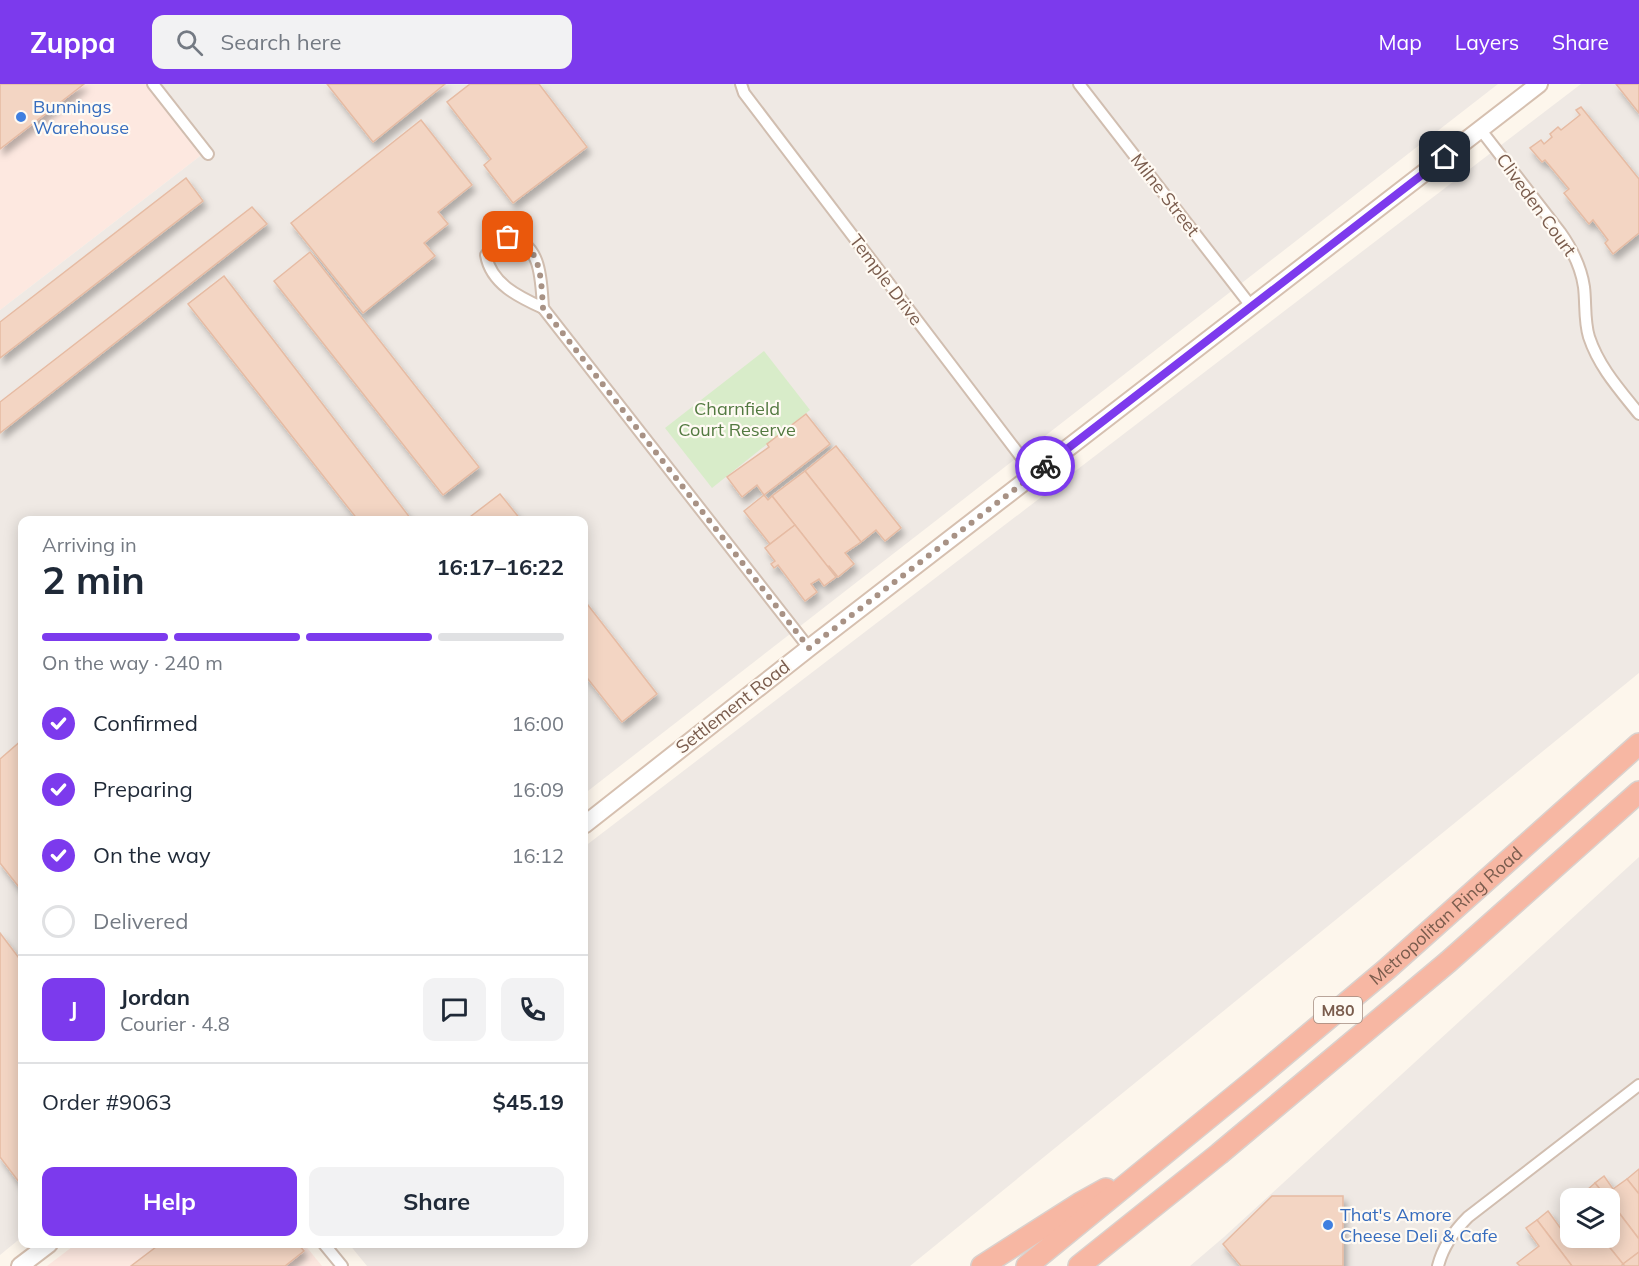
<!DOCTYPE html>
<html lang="en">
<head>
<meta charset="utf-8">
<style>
  body { margin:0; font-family:Mulish,sans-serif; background:#f2f2f3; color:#1f2937; height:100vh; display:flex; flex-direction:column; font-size:22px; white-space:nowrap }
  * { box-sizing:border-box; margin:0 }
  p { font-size:20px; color:#747a83 }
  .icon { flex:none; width:33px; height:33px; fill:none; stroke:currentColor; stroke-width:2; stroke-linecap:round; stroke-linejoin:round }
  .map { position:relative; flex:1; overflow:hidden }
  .drawer { position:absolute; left:18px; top:432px; width:570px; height:732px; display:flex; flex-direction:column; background:#fff; border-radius:12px; box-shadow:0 3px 15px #0003 }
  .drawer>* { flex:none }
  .fabs { position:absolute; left:1560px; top:1104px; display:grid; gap:12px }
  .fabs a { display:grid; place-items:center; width:60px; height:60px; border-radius:12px; background:#fff; box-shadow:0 3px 15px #0003; font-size:30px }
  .pin { position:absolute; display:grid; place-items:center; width:51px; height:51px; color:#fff; margin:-26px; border-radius:12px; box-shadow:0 3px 9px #0006 }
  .courier { position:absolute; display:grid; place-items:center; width:60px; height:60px; margin:-30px; border:4px solid #7c3aed; border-radius:50%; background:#fff; color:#222; box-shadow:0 2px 8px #0007 }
  .head em { font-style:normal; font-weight:700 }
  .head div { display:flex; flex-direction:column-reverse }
  .head { display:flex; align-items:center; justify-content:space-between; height:102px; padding:0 24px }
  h1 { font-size:39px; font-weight:700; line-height:45px }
  .bar { display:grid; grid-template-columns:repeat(4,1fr); gap:9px 6px; align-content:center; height:72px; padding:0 24px }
  .bar i { height:8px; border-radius:4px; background:#e0e1e3 }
  .bar .selected { background:#7c3aed }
  .bar p { grid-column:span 4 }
  .line { display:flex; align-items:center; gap:15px; padding:0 24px; border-top:2px solid #e0e1e3 }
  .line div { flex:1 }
  .round { display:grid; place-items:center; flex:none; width:63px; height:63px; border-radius:12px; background:#f2f2f3 }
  ol { padding:0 24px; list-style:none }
  li { display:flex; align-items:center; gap:18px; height:66px }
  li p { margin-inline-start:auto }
  li .icon { padding:6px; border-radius:50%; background:#7c3aed; color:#fff; stroke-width:4 }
  li:last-child { color:#747a83 }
  li i { width:33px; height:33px; border:3px solid #e0e1e3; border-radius:50% }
  .action { display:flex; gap:12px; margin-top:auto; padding:12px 24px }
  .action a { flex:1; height:69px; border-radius:12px; background:#7c3aed; color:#fff; font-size:24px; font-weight:700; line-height:69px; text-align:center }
  .action a+a { background:#f2f2f3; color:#1f2937 }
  header { display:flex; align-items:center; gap:36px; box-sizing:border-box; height:84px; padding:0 30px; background:#7c3aed; color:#fff }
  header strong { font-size:28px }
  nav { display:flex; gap:33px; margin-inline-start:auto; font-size:21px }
  .search { width:420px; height:54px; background:#f2f2f3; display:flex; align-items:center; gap:15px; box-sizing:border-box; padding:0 21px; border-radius:12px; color:#747a83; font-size:22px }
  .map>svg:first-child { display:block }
  .commercial { fill:#fde8e0 }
  .industrial { fill:#efe9e4; fill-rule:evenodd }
  .green { fill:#d8ecc9 }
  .building { fill:#f3d5c3; stroke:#e6bba3; stroke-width:1.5; filter:url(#shadow) }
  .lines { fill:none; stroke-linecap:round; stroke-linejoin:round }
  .minor-casing { stroke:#d1beb0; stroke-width:14 }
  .secondary-casing { stroke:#d6c0b0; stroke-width:20 }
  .motorway-casing { stroke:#dad1cd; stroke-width:24 }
  .minor { stroke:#fff; stroke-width:10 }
  .secondary { stroke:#fff; stroke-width:16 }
  .motorway { stroke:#f7b7a3; stroke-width:21 }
  .done { stroke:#a89285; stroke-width:6; stroke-dasharray:0 10.8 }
  .route { stroke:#7c3aed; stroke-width:8 }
  .shop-dot { fill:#3f7fe0; stroke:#fffaf3; stroke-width:2 }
  .labels { text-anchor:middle; stroke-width:4.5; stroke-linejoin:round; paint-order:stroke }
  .shield { fill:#fffaf3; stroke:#a28b7f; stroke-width:1.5 }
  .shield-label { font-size:16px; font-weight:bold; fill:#7a5c4d }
  .shop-label { font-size:18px; fill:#366cbe; stroke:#fffaf3; text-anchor:start }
  .street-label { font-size:18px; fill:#7a5c4d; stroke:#fffaf3 }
  .park-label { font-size:18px; fill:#537a41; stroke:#fffaf3 }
</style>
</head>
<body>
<header>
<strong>Zuppa</strong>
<div class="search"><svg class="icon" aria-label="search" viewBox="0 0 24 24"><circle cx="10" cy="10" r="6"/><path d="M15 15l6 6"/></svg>Search here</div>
<nav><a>Map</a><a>Layers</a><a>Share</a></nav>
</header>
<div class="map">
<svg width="1639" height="1182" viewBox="0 0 1639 1182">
  <defs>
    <filter id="shadow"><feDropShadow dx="3.5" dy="6" stdDeviation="3" flood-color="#0004"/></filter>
  </defs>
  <rect width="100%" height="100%" fill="#fdf6ec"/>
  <g class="commercial">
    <path d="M0 0H153L204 69 0 226Z"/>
    <path d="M76 1160H304L322 1182H47Z"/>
  </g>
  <g class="industrial">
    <path d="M153 0H1498L584 710V436H22V1153L0 1171V226L204 69Z"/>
    <path d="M1581 0H1639V589L910 1182H367L349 1160H584V763Z"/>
    <path d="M1639 773V1182H1190L1224 1153ZM1570 1114H1610V1154H1570Z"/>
  </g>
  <path class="green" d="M764 267 810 326 712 404 665 344Z"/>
  <g class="building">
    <path d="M0 0H84L0 65Z"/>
    <path d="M327 0H445L373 58Z"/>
    <path d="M470 0H539L587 63 513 119 484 81 491 75 447 18Z"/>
    <path d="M1616 0H1639V29Z"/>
    <path d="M1581 23 1639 95V149L1613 170 1605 159 1608 156 1593 136 1589 140 1564 109 1569 105 1545 76 1542 78 1530 64 1541 56 1544 60 1552 53 1550 50 1558 43 1561 46 1580 31 1576 26Z"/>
    <path d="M421 36 472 101 438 128 448 140 424 159 435 172 363 229 291 139Z"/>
    <path d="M186 94 203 117 0 274V238Z"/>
    <path d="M252 123 267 140 0 349V318Z"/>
    <path d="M310 168 479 383 443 411 274 197Z"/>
    <path d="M224 192 411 435 408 436H358L188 220Z"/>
    <path d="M806 330 830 360 764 411 757 401 742 413 727 393 769 363 767 360Z"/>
    <path d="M836 362 901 444 885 457 876 446 861 458 805 387Z"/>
    <path d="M805 387 861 458 845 469 854 480 838 493 829 482 828 483 772 412Z"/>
    <path d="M500 410 521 436H466Z"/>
    <path d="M764 411 768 416 772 412 795 441 770 460 744 427Z"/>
    <path d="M795 441 836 493 824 502 819 495 811 500 817 508 805 517 778 481 774 484 771 480 775 477 765 464Z"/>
    <path d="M584 516 657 610 622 638 584 590Z"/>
    <path d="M22 656V807L0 779V675Z"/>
    <path d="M0 849 22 878V1102L0 1073Z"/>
    <path d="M1639 1085V1110L1627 1095Z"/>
    <path d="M1604 1092 1613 1105 1627 1095 1639 1110V1155L1610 1117V1114H1607L1595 1099Z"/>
    <path d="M1595 1099 1607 1114H1594L1587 1106Z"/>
    <path d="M1272 1112H1343V1182H1241L1223 1160Z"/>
    <path d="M1610 1117 1639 1155V1168L1623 1180 1602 1154H1610Z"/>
    <path d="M1548 1127 1561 1145 1570 1138V1154H1602L1623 1180 1621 1182H1572L1537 1136Z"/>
    <path d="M1537 1136 1550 1153 1572 1182H1520L1517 1179 1539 1162 1526 1144Z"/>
    <path d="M160 1160H298L304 1167 285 1182H131Z"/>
    <path d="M1639 1168V1182H1625L1623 1180Z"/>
  </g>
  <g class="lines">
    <defs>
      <g id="minor">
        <path d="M153 0 208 70"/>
        <path d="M741 0 744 9 1034 390"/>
        <path d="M1079 0 1251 222"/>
        <path d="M1480 45 1560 148C1572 165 1581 182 1584 203 1586 219 1584 237 1589 253 1599 283 1619 305 1639 330"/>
        <path d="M508 153C542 159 541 196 543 224 519 213 491 200 486 171 493 162 498 157 508 153Z"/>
        <path d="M543 224 809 564"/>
        <path d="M324 1160 342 1182"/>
        <path d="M1438 1182C1443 1162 1454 1147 1468 1133L1639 1001"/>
      </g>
      <g id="secondary">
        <path d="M584 741 809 564 1539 0"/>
        <path d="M20 1182 49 1160"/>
      </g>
      <g id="motorway">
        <path d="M982 1182 1079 1120 1106 1105"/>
        <path id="s1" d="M1027 1182 1257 994 1387 885 1639 660"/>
        <path d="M1079 1182 1219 1070 1448 878 1639 708"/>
      </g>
    </defs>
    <use href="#minor" class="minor-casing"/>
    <use href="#secondary" class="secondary-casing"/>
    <use href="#motorway" class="motorway-casing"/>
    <use href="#minor" class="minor"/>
    <use href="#secondary" class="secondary"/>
    <use href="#motorway" class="motorway"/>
  </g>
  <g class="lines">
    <path class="done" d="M508 153C542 159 541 196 543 224L809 564 1045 382"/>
    <path class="route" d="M1045 382 1445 73"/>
  </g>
  <g class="shop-dot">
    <circle cx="21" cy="33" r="6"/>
    <circle cx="1328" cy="1141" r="6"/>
  </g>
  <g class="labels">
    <rect class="shield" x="1314" y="913" width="48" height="26" rx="4.5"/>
    <g class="shield-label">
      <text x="1338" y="932">M80</text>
    </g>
    <g class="shop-label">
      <text x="33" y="29">Bunnings<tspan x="33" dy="21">Warehouse</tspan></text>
      <text x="1340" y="1137">That's Amore<tspan x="1340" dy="21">Cheese Deli &amp; Cafe</tspan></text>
    </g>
    <g class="street-label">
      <text transform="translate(1165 111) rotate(52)" y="6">Milne Street</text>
      <text transform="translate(1536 121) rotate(54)" y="6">Cliveden Court</text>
      <text transform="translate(886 196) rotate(53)" y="6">Temple Drive</text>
      <text transform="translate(733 623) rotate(-38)" y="6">Settlement Road</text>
      <text dy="6" stroke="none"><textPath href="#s1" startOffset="546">Metropolitan Ring Road</textPath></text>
    </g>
    <g class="park-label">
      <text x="737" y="331">Charnfield<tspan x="737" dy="21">Court Reserve</tspan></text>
    </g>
  </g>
</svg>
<div class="fabs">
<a><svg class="icon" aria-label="layers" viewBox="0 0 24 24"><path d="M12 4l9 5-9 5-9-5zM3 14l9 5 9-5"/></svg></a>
</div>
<div class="pin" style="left:508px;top:153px;background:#ea580c"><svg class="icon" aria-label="bag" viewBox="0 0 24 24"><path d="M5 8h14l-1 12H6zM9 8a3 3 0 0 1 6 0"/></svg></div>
<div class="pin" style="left:1445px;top:73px;background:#1f2937"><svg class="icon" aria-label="home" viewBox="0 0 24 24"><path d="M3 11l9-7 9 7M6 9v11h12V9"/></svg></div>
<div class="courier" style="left:1045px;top:382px"><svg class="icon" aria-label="bike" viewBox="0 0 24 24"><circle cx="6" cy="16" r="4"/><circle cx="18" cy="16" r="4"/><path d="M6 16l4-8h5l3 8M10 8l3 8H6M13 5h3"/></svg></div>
<section class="drawer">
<div class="head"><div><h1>2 min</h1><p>Arriving in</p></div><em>16:17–16:22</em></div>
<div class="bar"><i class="selected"></i><i class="selected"></i><i class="selected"></i><i></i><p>On the way · 240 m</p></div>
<ol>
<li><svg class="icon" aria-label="check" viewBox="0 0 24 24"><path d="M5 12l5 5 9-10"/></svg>Confirmed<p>16:00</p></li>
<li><svg class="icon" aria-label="check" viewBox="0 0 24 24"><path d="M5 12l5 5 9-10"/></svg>Preparing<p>16:09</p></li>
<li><svg class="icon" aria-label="check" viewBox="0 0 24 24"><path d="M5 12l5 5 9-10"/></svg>On the way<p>16:12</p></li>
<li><i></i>Delivered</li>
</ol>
<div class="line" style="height:108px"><b class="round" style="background:#7c3aed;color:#fff">J</b><div><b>Jordan</b><p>Courier · 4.8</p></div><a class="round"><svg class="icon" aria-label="chat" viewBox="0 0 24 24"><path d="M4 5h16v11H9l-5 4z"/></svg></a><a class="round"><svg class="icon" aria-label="phone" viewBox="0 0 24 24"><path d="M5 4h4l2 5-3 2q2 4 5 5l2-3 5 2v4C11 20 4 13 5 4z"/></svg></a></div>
<div class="line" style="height:78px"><div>Order #9063</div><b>$45.19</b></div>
<div class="action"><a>Help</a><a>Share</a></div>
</section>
</div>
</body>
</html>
